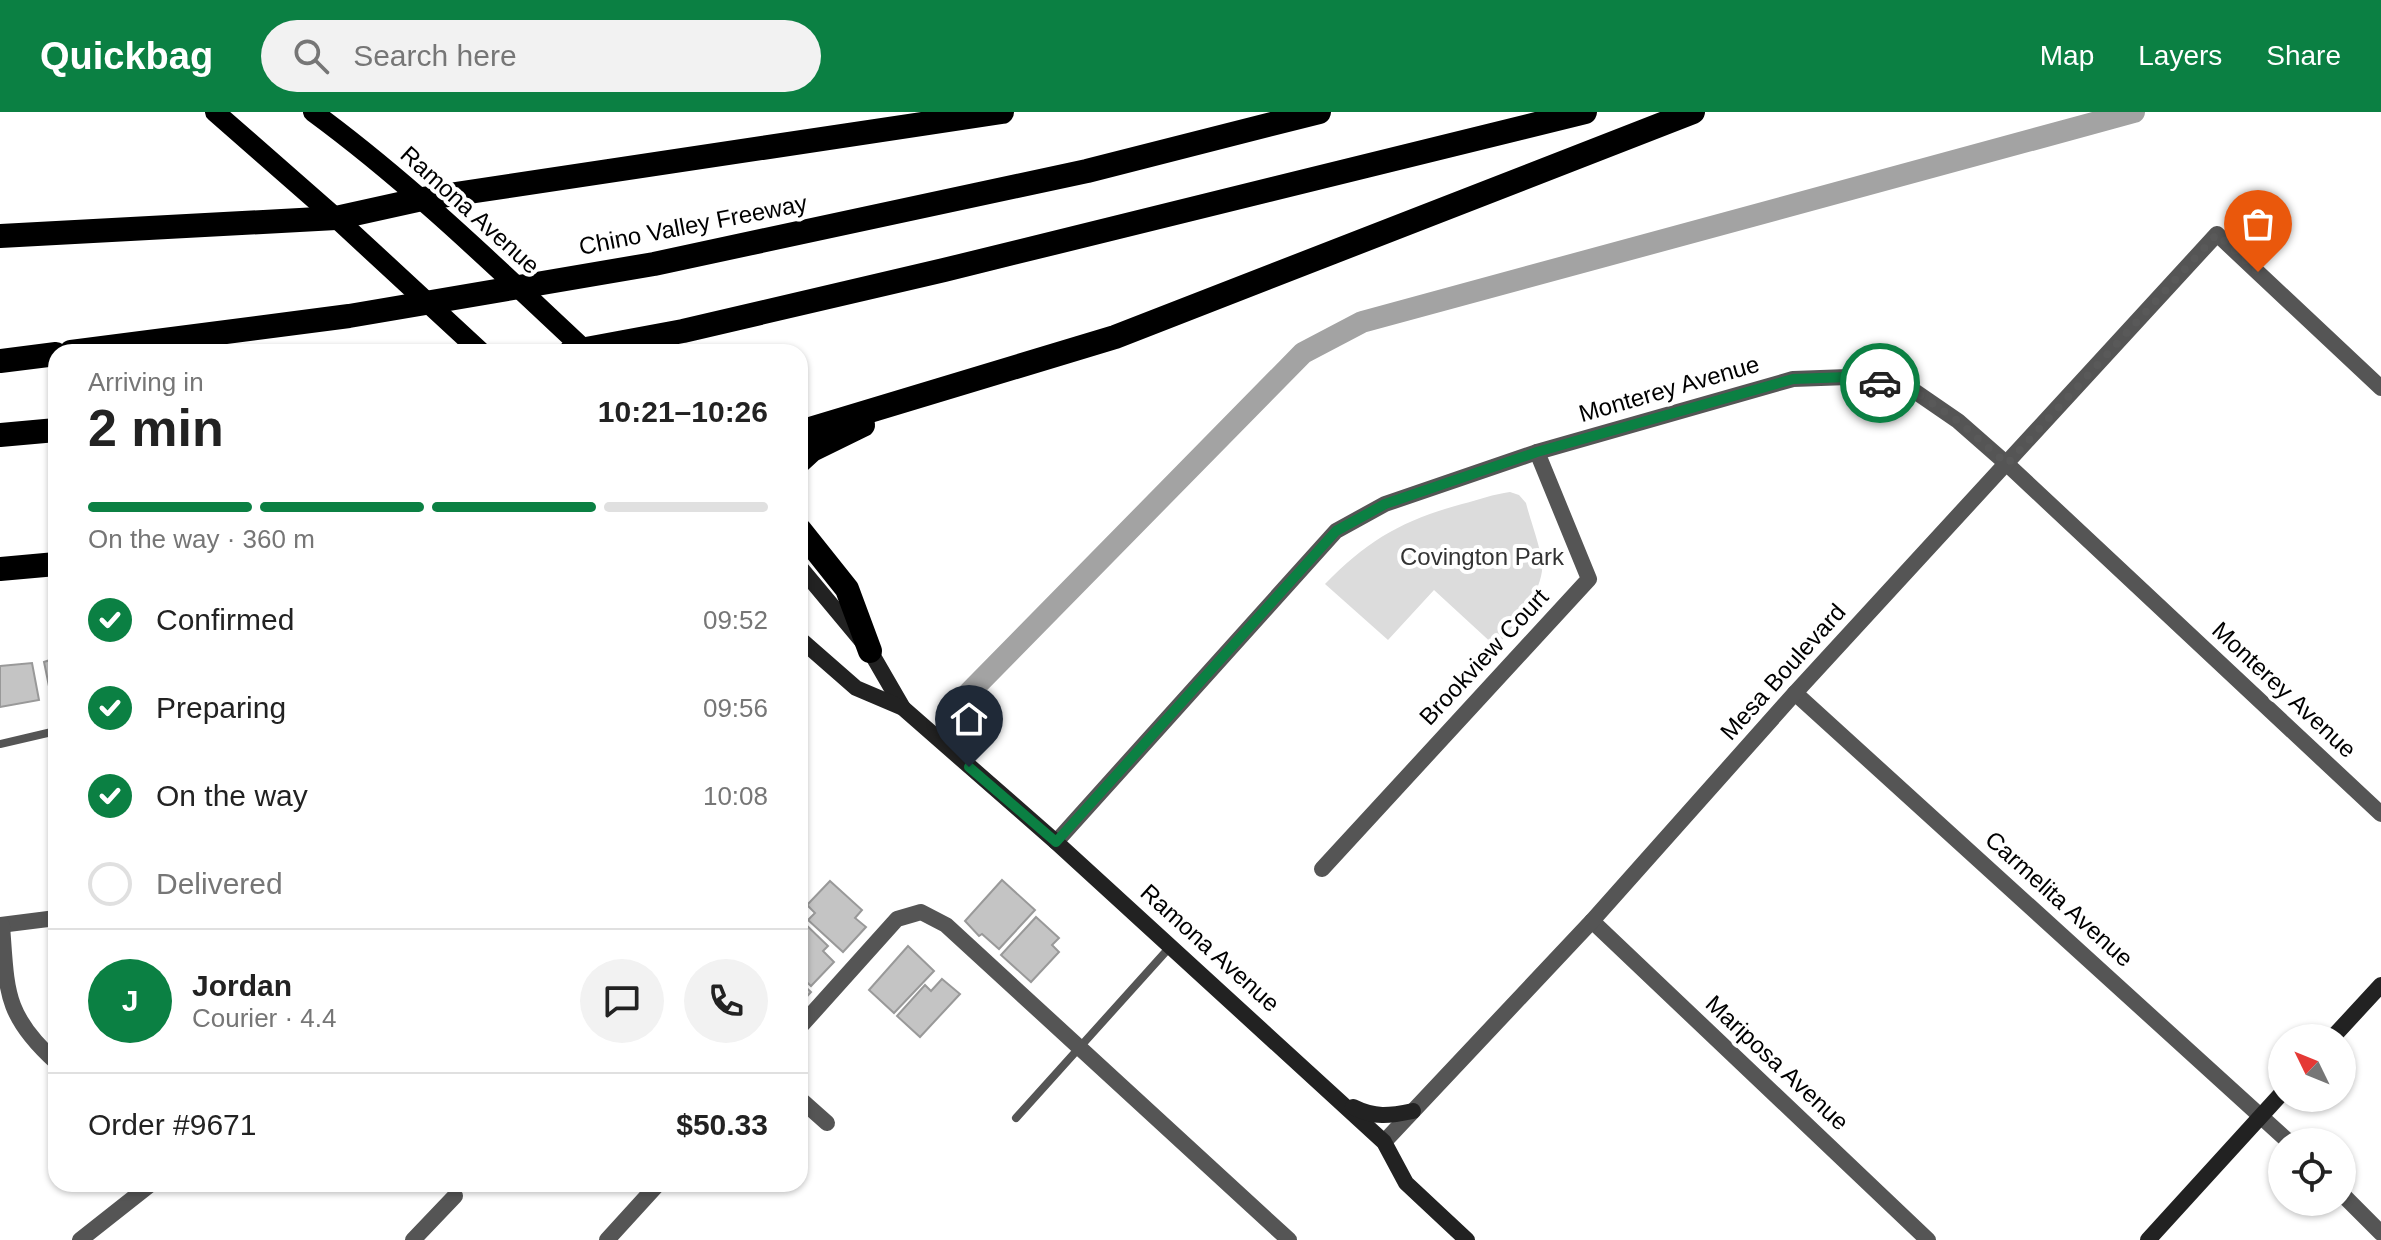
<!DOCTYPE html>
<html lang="en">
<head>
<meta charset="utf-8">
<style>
  body { margin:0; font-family:Arial,sans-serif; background:#f2f2f2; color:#222; height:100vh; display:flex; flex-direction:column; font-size:30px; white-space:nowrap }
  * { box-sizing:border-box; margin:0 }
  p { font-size:26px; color:#767676 }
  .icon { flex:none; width:44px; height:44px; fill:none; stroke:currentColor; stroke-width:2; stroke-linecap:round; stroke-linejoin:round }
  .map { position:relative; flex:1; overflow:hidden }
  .side { position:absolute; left:48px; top:232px; width:760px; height:848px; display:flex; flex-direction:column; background:#fff; border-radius:24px; box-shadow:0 2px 6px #0004 }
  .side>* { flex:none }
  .needle { width:52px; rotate:313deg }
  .buttons { position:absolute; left:2268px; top:912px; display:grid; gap:16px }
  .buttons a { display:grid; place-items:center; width:88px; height:88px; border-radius:50%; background:#fff; box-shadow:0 2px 6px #0004; font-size:40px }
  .pin { position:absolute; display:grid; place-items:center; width:68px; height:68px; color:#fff; margin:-82px -34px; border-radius:50% 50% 50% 0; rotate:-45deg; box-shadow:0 0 8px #0007 }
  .pin .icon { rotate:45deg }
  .courier { position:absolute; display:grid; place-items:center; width:80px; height:80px; margin:-40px; border:6px solid #0b8043; border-radius:50%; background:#fff; color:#222; box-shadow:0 2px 10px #0007 }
  .summary em { font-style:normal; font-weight:700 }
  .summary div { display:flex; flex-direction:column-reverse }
  .summary { display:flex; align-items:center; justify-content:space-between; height:136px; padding:0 40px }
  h1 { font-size:52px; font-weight:700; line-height:60px }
  .bar { display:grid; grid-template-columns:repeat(4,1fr); gap:12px 8px; align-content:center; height:96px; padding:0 40px }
  .bar i { height:10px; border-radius:6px; background:#e0e0e0 }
  .bar .selected { background:#0b8043 }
  .bar p { grid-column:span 4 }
  .line { display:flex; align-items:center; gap:20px; padding:0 40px; border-top:2px solid #e0e0e0 }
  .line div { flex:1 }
  .round { display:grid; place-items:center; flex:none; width:84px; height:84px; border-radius:42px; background:#f2f2f2 }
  ol { padding:0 40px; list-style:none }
  li { display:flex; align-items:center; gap:24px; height:88px }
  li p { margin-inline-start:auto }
  li .icon { padding:8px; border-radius:50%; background:#0b8043; color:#fff; stroke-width:4 }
  li:last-child { color:#767676 }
  li i { width:44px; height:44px; border:4px solid #e0e0e0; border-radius:50% }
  header { display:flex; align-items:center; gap:48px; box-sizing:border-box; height:112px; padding:0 40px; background:#0b8043; color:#fff }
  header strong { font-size:38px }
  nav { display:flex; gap:44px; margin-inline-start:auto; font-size:28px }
  .search { width:560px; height:72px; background:#f2f2f2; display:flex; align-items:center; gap:20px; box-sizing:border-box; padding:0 28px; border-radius:44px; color:#767676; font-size:30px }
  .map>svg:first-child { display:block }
  .green { fill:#dcdcdc }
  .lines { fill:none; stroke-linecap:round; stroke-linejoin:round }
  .canal { stroke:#a3a3a3; stroke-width:22 }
  .building { fill:#c4c4c4; stroke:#999; stroke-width:2 }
  .lane { stroke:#555; stroke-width:8 }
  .street { stroke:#555; stroke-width:16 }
  .secondary { stroke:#222; stroke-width:16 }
  .primary { stroke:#000; stroke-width:20 }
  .highway { stroke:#000; stroke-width:24 }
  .done { stroke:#595959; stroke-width:8; stroke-dasharray:0 14.4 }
  .route { stroke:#0b8043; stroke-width:10 }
  .labels { text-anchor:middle; stroke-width:8; stroke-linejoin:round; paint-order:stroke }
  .street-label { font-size:24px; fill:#000; stroke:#fff }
  .park-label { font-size:24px; fill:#333; stroke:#fff }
</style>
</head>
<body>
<header>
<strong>Quickbag</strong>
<div class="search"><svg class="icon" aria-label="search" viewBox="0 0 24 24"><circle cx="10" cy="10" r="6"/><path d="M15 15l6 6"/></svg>Search here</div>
<nav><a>Map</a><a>Layers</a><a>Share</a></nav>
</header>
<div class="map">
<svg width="2381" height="1128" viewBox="0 0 2381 1128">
  <rect width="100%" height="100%" fill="#fff"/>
  <path class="green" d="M1510 380 1519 383 1526 391C1530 408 1544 443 1542 459 1538 487 1513 514 1496 535L1434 478 1388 528 1325 472C1368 428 1403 408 1462 392 1478 388 1494 382 1510 380Z"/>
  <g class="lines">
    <path class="canal" d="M957 593 1303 241 1362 210 2134 0"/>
  </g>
  <g class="building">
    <path d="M56 546V583L51 584 44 550Z"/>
    <path d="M32 551 39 588 0 595V554Z"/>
    <path d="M1002 768 1035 798 999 837 982 822 979 824 965 809Z"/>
    <path d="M830 769 862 798 855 806 866 815 843 840 808 808 815 801 807 793Z"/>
    <path d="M1036 805 1059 826 1052 833 1059 840 1031 870 1001 843Z"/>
    <path d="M800 807 828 834 823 839 834 850 811 874 800 864Z"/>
    <path d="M908 834 934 859 894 901 869 878Z"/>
    <path d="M942 867 960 882 920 925 897 904 925 873 931 879Z"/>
    <path d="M800 870 811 880 800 892Z"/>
  </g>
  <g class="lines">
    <g class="lane">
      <path d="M0 632 56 619"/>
      <path d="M1016 1006 1170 835"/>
    </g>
    <g class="street">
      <path d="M1795 581 2289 1030"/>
      <path d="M1056 730 1336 419 1385 392 1537 340 1793 267 1848 265 1910 276 1958 309 2007 352 2381 702"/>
      <path d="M1322 757 1589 467 1537 340"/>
      <path d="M1592 809 1928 1128"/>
      <path d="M0 813 56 806"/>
      <path d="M2 813C7 879 4 903 56 950"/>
      <path d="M800 915 897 807 921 800 946 813 1289 1128"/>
      <path d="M800 987 827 1011"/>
      <path d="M1384 1030 1592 809 1795 581 2217 122 2381 276"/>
      <path d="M2342 1082 2381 1121"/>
      <path d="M80 1128 151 1072"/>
      <path d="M413 1128 455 1084"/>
      <path d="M607 1128 658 1072"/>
    </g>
    <g class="secondary">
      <path d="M800 455 870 539 903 596"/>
      <path d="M800 527 856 576 903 596 1056 730 1384 1030 1406 1071 1467 1128"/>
      <path d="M2332 926 2381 873"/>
      <path d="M1353 995C1375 1006 1389 1004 1413 999"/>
      <path d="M2148 1128 2282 981"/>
    </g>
    <g class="primary">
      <path d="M215 0 336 106 481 240"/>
      <path d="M313 0C411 72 498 157 587 240"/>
    </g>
    <g class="highway">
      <path d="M0 124 336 106 422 87 1002 0"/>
      <path d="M71 240 349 204 654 152 1087 59 1319 0"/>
      <path d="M570 240 683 219 944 158 1585 0"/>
      <path d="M0 249 56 242"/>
      <path d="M800 320 1115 225 1693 0"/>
      <path d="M0 323 56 318"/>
      <path d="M800 349 812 338 863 313"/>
      <path d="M800 418 847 477 870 539"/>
      <path d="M0 457 56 452"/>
    </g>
  </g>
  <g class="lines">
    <path class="done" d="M1880 271 1910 276 1958 309 2007 352 2217 122 2258 160"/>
    <path class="route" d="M969 655 1056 730 1336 419 1385 392 1537 340 1793 267 1848 265 1880 271"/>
  </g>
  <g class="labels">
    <g class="street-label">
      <text transform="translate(470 98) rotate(42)" y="8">Ramona Avenue</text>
      <text transform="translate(693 113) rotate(-11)" y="8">Chino Valley Freeway</text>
      <text transform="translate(1669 277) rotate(-16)" y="8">Monterey Avenue</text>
      <text transform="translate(1484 545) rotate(-47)" y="8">Brookview Court</text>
      <text transform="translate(1783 560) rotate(-48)" y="8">Mesa Boulevard</text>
      <text transform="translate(2284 578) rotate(43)" y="8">Monterey Avenue</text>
      <text transform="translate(2059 787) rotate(42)" y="8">Carmelita Avenue</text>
      <text transform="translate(1210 836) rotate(42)" y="8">Ramona Avenue</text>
      <text transform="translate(1777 951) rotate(43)" y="8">Mariposa Avenue</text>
    </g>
    <g class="park-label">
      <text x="1482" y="453">Covington Park</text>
    </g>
  </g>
</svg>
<div class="buttons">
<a><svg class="needle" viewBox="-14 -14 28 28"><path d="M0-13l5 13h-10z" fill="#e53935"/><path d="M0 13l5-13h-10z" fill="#767676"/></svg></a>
<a><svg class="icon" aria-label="locate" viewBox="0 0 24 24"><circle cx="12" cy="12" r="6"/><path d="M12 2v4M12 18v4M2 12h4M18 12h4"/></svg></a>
</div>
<div class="pin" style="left:2258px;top:160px;background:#ea580c"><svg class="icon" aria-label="bag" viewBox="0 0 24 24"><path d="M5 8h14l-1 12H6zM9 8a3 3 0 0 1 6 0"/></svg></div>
<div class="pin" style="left:969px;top:655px;background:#1f2937"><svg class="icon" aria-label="home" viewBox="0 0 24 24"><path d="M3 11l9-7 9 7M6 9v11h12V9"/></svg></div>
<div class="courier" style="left:1880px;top:271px"><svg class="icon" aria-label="car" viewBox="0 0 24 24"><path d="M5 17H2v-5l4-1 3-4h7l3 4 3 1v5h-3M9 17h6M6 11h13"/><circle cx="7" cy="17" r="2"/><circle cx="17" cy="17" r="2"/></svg></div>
<section class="side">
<div class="summary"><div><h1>2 min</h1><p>Arriving in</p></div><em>10:21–10:26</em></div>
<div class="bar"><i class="selected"></i><i class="selected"></i><i class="selected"></i><i></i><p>On the way · 360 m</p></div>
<ol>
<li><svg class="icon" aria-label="check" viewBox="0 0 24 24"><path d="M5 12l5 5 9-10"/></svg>Confirmed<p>09:52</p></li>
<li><svg class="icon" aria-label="check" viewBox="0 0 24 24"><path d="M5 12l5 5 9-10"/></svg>Preparing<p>09:56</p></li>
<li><svg class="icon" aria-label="check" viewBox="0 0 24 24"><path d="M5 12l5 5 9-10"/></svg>On the way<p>10:08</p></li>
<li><i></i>Delivered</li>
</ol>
<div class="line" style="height:144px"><b class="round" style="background:#0b8043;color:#fff">J</b><div><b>Jordan</b><p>Courier · 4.4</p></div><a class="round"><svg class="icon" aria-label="chat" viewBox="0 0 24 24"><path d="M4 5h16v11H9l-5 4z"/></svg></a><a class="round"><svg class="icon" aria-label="phone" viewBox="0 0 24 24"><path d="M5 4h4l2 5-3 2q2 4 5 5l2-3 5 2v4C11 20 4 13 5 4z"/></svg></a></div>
<div class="line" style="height:104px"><div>Order #9671</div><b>$50.33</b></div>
</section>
</div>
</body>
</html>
